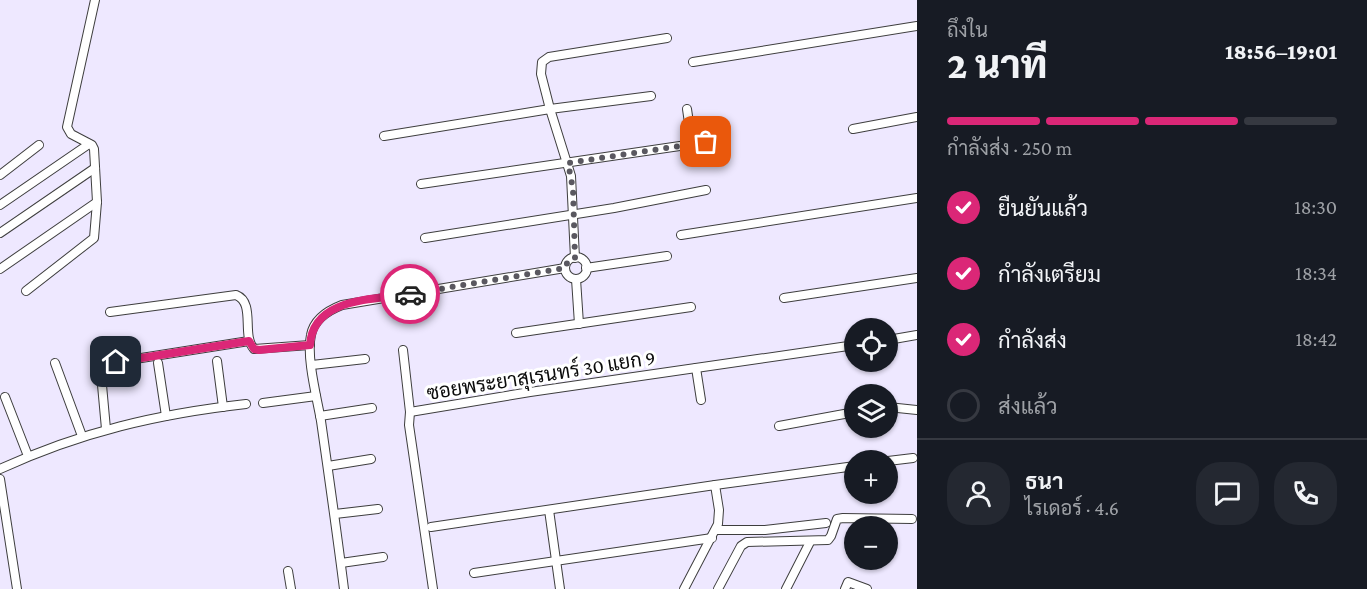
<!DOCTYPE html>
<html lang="th">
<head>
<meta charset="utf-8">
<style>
  body { margin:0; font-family:"Crimson Pro",Sarabun,serif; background:#242831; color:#f1f3f6; height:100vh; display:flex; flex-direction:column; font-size:22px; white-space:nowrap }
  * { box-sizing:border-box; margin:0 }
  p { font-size:20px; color:#9ea1a6 }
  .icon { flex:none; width:33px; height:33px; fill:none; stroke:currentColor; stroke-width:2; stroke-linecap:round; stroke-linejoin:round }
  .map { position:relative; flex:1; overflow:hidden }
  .details { display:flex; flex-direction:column; background:#171b24; width:450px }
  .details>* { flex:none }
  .tools { position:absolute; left:844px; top:318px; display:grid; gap:12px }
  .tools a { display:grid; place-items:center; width:54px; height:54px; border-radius:50%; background:#171b24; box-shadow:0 2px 4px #0004; font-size:30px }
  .pin { position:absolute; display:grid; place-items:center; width:51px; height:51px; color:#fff; margin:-26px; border-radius:12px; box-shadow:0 3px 9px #0006 }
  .courier { position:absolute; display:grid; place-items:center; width:60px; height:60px; margin:-30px; border:4px solid #db2777; border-radius:50%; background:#fff; color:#222; box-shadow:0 2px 8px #0007 }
  .summary em { font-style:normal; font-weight:800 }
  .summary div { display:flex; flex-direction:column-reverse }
  .summary { display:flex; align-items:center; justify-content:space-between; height:102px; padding:0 30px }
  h1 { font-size:39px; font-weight:800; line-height:45px }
  .bar { display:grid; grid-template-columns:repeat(4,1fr); gap:9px 6px; align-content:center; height:72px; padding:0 30px }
  .bar i { height:8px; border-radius:4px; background:#363941 }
  .bar .active { background:#db2777 }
  .bar p { grid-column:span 4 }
  .line { display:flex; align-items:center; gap:15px; padding:0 30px; border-top:2px solid #363941 }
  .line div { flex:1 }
  .round { display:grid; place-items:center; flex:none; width:63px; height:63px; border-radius:24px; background:#242831 }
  ol { padding:0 30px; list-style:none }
  li { display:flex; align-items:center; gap:18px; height:66px }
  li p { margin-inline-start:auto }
  li .icon { padding:6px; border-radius:50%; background:#db2777; color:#fff; stroke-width:4 }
  li:last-child { color:#9ea1a6 }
  li i { width:33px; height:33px; border:3px solid #363941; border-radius:50% }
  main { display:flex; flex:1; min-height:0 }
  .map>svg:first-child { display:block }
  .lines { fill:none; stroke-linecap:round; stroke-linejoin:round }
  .minor-casing { stroke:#3e3e3e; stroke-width:10 }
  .minor { stroke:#fff; stroke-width:8 }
  .done { stroke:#5a5860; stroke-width:6; stroke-dasharray:0 10.8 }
  .route { stroke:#db2777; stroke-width:8 }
  .labels { text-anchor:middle; stroke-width:6; stroke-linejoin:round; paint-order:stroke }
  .street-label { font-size:20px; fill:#0b0b0b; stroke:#fff }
</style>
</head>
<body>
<main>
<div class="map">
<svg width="917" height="589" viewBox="0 0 917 589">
  <rect width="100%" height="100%" fill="#eee8ff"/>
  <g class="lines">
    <defs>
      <g id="minor">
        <path d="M693 62 917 26"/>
        <path d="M687 109 692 144"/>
        <path d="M853 129 917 117"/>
        <path d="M384 136 550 109 651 96"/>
        <path d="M0 175 39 145"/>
        <path d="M421 184 707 142 711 137 712 126"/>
        <path d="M0 205 89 144"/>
        <path d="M0 233 95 168"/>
        <path d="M681 235 917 198"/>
        <path d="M425 238 614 208 706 190"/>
        <circle cx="576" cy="268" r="11"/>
        <path d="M575 258 571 176 550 109 541 74 542 62 549 57 667 38"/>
        <path d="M586 268 667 256"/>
        <path d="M0 269 97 202"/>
        <path d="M576 279 579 324"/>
        <path d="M26 291 94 238 97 202 94 149 92 145 71 134 67 127 95 0"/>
        <path d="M784 298 917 278"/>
        <path d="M110 312 236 295C256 303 241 335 254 349L310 345"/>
        <path d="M516 333 691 307"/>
        <path d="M888 340 917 335"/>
        <path d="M403 350 410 412 409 425 433 589"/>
        <path d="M217 361 223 407"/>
        <path d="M116 362 249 341"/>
        <path d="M55 363 82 436"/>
        <path d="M158 363 166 416"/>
        <path d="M312 365 365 359"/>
        <path d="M696 368 701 400"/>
        <path d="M101 374 106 429"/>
        <path d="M5 397 28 456"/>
        <path d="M263 403 316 396"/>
        <path d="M888 407 917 410"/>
        <path d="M410 412 530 392 855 345"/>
        <path d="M320 416 372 408"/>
        <path d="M779 426 855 412"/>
        <path d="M888 461 913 458"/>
        <path d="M328 466 371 459"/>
        <path d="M0 469C81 432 157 414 246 404"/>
        <path d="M0 479 17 589"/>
        <path d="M715 485 855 466"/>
        <path d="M549 510 560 589"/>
        <path d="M335 514 378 509"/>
        <path d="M431 527 715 485 719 510 718 524 684 589"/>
        <path d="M716 530H765L826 523"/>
        <path d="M341 563 383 557"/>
        <path d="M288 571 291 589"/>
        <path d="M474 573 712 538"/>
        <path d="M344 589C337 533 329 477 321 421 317 398 306 357 311 335 314 319 329 310 342 305L565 268"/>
        <path d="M718 589 741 546 747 542 828 540 831 536 837 519 843 518 912 519"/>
        <path d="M786 589 810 542"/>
        <path d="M845 589 848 582 867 589"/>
      </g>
    </defs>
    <use href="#minor" class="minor-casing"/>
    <use href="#minor" class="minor"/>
  </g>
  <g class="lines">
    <path class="done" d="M410 294 565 268 568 261 575 258 573 189 568 163 706 142"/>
    <path class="route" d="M116 362 249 341 254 349 259 350 310 345C313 297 374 300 410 294"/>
  </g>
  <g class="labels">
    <g class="street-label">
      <text transform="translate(541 375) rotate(-9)" y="7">ซอยพระยาสุเรนทร์ 30 แยก 9</text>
    </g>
  </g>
</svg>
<div class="tools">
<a><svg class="icon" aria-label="locate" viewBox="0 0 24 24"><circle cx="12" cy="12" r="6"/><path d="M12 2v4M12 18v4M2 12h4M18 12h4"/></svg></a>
<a><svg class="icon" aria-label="layers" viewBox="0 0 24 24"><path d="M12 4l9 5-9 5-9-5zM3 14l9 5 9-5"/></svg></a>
<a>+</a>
<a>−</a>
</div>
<div class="pin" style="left:706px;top:142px;background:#ea580c"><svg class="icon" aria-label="bag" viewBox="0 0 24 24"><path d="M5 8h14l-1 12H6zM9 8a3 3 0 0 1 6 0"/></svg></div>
<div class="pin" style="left:116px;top:362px;background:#1f2937"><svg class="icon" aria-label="home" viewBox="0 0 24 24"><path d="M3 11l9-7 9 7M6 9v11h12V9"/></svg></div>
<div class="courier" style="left:410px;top:294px"><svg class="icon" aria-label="car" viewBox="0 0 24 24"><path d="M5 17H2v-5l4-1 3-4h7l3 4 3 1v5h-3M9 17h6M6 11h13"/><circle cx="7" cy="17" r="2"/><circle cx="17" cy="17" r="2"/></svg></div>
</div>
<section class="details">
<div class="summary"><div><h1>2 นาที</h1><p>ถึงใน</p></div><em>18:56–19:01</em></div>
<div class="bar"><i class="active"></i><i class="active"></i><i class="active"></i><i></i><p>กำลังส่ง · 250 m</p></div>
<ol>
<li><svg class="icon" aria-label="check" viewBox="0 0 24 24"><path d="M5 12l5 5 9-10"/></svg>ยืนยันแล้ว<p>18:30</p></li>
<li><svg class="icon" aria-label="check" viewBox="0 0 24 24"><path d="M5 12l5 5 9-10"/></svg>กำลังเตรียม<p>18:34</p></li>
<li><svg class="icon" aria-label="check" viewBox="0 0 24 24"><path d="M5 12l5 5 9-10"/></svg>กำลังส่ง<p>18:42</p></li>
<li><i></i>ส่งแล้ว</li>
</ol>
<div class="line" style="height:108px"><a class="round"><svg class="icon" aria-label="person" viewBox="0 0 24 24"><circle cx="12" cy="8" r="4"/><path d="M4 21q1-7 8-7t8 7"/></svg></a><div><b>ธนา</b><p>ไรเดอร์ · 4.6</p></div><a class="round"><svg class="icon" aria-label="chat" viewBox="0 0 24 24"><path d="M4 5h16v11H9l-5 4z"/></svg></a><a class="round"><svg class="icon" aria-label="phone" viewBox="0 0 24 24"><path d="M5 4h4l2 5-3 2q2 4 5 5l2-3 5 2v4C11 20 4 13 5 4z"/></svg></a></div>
</section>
</main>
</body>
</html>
